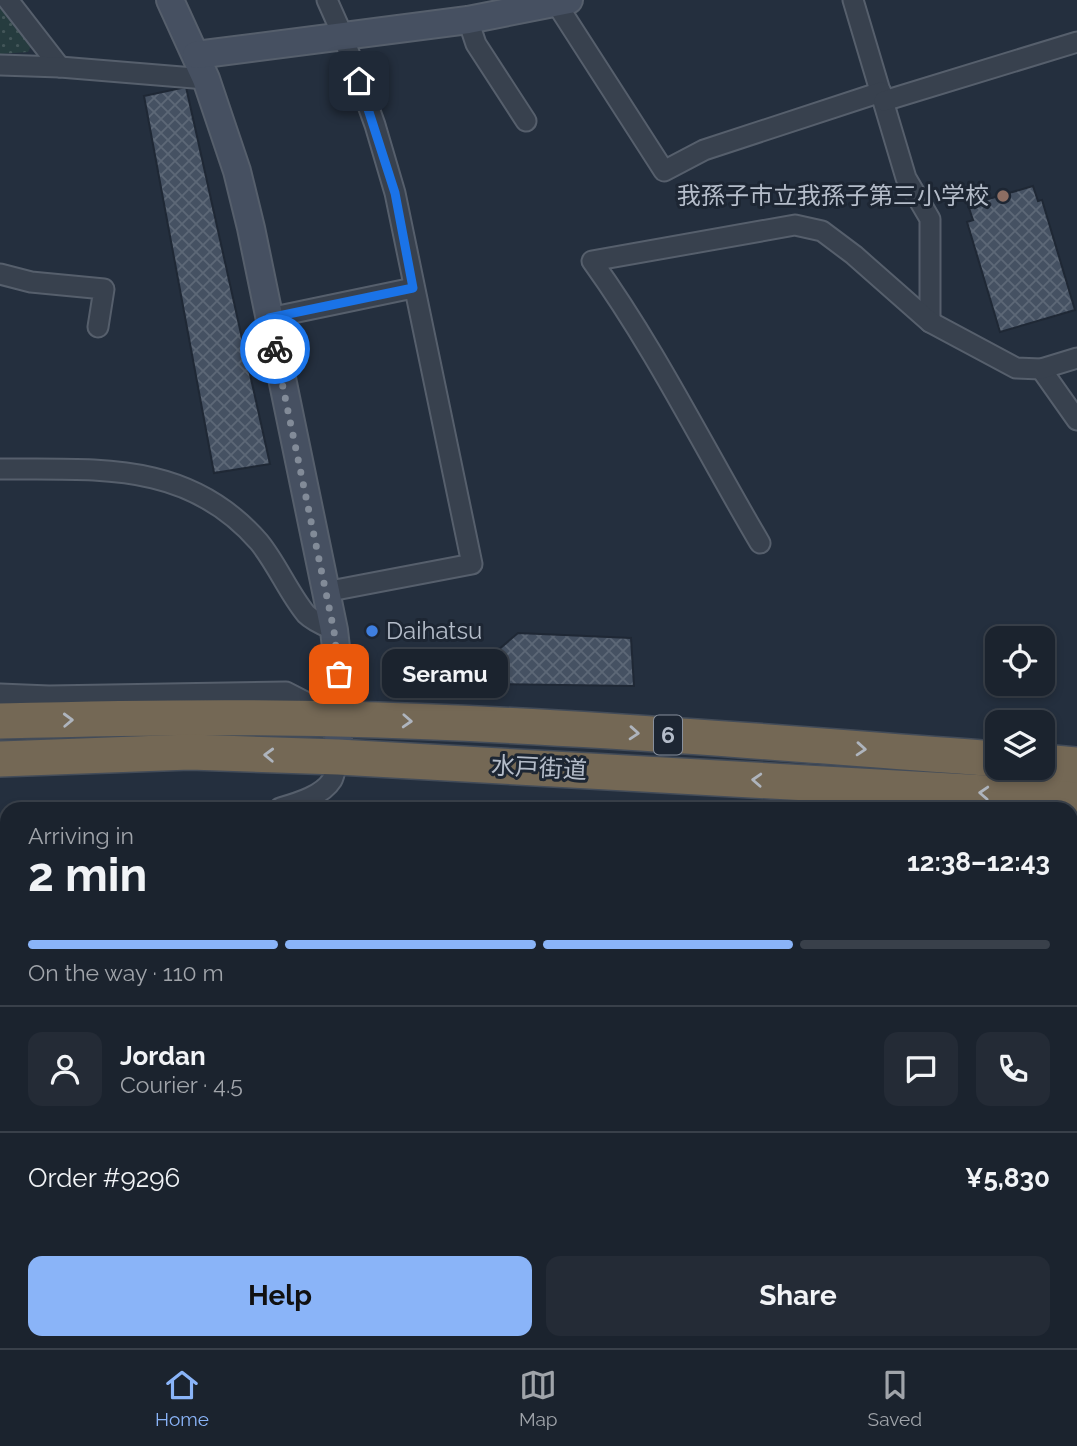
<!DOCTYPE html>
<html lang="en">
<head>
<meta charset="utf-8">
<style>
  body { margin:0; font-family:Raleway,"Noto Sans JP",sans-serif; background:#242b36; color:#f1f3f6; height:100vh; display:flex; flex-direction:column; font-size:26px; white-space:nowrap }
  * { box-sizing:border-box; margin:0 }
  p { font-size:23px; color:#a0a4aa }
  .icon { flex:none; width:38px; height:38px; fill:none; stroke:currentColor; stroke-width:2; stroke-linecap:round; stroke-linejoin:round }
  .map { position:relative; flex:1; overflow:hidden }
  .side { position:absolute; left:0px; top:802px; width:1078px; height:548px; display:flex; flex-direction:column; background:#1b232e; border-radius:21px 21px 0 0; box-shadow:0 4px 10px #0003,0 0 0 2px #39404a }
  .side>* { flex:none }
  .controls { position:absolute; left:985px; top:626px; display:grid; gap:14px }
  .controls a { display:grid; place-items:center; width:70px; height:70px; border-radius:14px; background:#1b232e; box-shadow:0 4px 10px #0003,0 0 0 2px #39404a; font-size:35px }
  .pin { position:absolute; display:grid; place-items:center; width:60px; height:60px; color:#fff; margin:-30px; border-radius:14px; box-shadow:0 4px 10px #0006 }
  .courier { position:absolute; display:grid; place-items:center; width:70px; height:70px; margin:-35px; border:5px solid #1a73e8; border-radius:50%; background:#fff; color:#222; box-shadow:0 2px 9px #0007 }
  .bubble { position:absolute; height:49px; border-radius:14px; background:#1b232e; box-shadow:0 4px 10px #0003,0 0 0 2px #39404a; font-size:23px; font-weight:700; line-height:49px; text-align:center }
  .summary em { font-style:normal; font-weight:700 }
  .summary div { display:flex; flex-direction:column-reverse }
  .summary { display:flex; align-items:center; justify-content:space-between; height:119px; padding:0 28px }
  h1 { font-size:46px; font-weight:700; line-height:52px }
  .bar { display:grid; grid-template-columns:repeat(4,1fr); gap:10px 7px; align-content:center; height:84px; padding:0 28px }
  .bar i { height:9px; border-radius:5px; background:#39404a }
  .bar .selected { background:#8ab4f8 }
  .bar p { grid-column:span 4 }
  .line { display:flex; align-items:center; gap:18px; padding:0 28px; border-top:2px solid #39404a }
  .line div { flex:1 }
  .round { display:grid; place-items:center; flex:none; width:74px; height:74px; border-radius:14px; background:#242b36 }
  .action { display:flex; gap:14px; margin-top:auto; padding:14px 28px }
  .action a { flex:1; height:80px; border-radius:14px; background:#8ab4f8; color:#111; font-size:28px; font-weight:700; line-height:80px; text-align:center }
  .action a+a { background:#242b36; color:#f1f3f6 }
  .tab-bar { display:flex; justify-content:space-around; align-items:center; height:98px; border-top:2px solid #39404a; background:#1b232e; font-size:19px; color:#a0a4aa }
  .tab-bar a { display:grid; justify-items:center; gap:4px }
  .tab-bar .selected { color:#8ab4f8 }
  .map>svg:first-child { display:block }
  .park { fill:url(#park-dots) }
  .building { fill:url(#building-cross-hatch); stroke:#1f2835; stroke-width:2 }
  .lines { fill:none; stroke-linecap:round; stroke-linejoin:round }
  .street-casing { stroke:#565f6c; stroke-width:23 }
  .secondary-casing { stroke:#565f6c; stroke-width:30 }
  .highway-casing { stroke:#434c59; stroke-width:38 }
  .path { stroke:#44595c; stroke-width:4.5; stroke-dasharray:5 5; stroke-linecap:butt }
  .street { stroke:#38414e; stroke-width:19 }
  .secondary { stroke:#465061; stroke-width:26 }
  .highway { stroke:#746855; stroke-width:35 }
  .oneway { stroke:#aeb4bd }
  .done { stroke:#828b98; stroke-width:7; stroke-dasharray:0 12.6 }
  .route { stroke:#1a73e8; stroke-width:9 }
  .education-dot { fill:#8d6e63; stroke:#1d2633; stroke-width:2.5 }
  .shop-dot { fill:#3f7fe0; stroke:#1d2633; stroke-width:2.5 }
  .labels { text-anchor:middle; stroke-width:6; stroke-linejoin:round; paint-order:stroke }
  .shield { fill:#1d2633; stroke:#878f9c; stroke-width:2 }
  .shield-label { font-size:23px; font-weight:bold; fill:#b4bcc9 }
  .poi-label { font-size:24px; fill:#b4bcc9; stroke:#1d2633; text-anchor:end }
  .street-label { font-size:24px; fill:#b4bcc9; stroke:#1d2633 }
</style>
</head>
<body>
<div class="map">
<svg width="1077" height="1348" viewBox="0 0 1077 1348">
  <defs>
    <pattern id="park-dots" width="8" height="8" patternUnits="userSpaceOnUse" patternTransform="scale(1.75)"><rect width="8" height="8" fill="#263c3f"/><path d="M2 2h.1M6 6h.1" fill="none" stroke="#435659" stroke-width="1.8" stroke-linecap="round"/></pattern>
    <pattern id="building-cross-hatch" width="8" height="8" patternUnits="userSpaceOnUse" patternTransform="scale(1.75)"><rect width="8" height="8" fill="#455162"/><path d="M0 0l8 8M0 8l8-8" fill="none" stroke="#5d6877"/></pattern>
  </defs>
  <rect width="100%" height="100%" fill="#242f3e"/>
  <path class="park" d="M0 4 33 42 28 52 0 54Z"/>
  <g class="building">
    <path d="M186 87 270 464 214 473 144 96Z"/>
    <path d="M1033 186 1038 201 1042 200 1075 310 1000 332 967 222 973 220 968 205Z"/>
    <path d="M518 633 631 638 634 686 483 684 484 662Z"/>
  </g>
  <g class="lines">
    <defs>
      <g id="street">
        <path d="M8 0 60 67"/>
        <path d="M853 0 906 178 930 219V322"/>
        <path d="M556 3 664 171 704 150 881 92"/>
        <path d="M468 20 476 44 526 121"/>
        <path d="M0 65 60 67 206 79"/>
        <path d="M884 101 1077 42"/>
        <path d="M0 274 31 282 104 289 98 327"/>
        <path d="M269 318 413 288"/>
        <path d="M1041 369 1077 420"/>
        <path d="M0 469C97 470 188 460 259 542 277 564 288 592 306 614 313 621 325 626 334 630"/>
        <path d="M760 543C704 448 656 350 592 261L795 225 822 231 854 255 930 322 1016 368 1041 369 1077 358"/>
        <path d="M325 592 472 564 395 193 375 125 343 36 327 0"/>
        <path d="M0 694 49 696 286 692 325 712"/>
        <path d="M280 808C297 803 322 796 332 780 335 775 336 764 338 757"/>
        <path d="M0 870 7 868"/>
        <path d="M0 1292 7 1313"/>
        <path d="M17 1342 19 1348"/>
      </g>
      <g id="secondary">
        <path d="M170 0 206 79 237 171 251 228 334 630 339 674 338 738"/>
        <path d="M196 55 468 20 569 0"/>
      </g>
      <g id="highway">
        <path d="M0 721C113 718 225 716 338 719 558 724 778 743 998 759"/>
        <path d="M0 759 190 752 338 757 1077 798"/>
        <path d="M1043 762 1077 765"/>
      </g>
    </defs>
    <use href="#street" class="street-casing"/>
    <use href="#secondary" class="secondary-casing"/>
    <use href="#highway" class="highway-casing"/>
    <g class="path">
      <path d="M0 914 7 915"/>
      <path d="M1071 1063 1077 1066"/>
      <path d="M0 1252 7 1249"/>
    </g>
    <use href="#street" class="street"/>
    <use href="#secondary" class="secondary"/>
    <use href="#highway" class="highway"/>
  </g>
  <defs><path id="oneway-chevron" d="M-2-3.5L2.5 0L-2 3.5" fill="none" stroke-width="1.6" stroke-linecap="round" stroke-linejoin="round" transform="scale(1.75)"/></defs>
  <g class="oneway">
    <use href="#oneway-chevron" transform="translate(68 720) rotate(-2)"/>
    <use href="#oneway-chevron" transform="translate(407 721) rotate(3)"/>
    <use href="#oneway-chevron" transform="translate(634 733) rotate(4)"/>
    <use href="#oneway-chevron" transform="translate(861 749) rotate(4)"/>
    <use href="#oneway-chevron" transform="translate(269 755) rotate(-178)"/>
    <use href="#oneway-chevron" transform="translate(757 780) rotate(-177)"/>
    <use href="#oneway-chevron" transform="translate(984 793) rotate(-177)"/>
  </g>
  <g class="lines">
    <path class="done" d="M275 349 334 631 339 674"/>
    <path class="route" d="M275 349 269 318 413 288 395 193 359 81"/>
  </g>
  <circle class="education-dot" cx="1003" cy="196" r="7"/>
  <circle class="shop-dot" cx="372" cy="631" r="7"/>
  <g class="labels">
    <rect class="shield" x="654" y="715.5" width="28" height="39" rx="5"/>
    <g class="shield-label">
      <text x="668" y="743">6</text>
    </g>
    <g class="poi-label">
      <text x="989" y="204">我孫子市立我孫子第三小学校</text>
      <text x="386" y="639" text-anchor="start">Daihatsu</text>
    </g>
    <g class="street-label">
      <text transform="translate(539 768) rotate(3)" y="8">水戸街道</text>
    </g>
  </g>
</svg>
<div class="controls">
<a><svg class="icon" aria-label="locate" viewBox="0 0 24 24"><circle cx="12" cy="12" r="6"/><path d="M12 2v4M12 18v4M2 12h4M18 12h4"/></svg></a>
<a><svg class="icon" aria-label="layers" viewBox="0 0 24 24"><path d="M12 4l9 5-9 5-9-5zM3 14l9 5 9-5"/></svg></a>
</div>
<div class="pin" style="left:339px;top:674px;background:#ea580c"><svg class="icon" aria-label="bag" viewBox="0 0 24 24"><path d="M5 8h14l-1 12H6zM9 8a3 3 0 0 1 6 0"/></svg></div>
<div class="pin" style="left:359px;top:81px;background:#1f2937"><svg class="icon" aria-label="home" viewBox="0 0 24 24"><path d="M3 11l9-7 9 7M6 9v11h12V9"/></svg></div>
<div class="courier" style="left:275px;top:349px"><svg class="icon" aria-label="bike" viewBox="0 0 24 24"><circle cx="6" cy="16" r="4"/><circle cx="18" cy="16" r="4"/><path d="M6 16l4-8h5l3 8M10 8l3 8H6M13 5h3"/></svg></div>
<div class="bubble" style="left:382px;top:649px;width:126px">Seramu</div>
<section class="side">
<div class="summary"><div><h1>2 min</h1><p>Arriving in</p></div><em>12:38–12:43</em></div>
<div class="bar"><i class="selected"></i><i class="selected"></i><i class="selected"></i><i></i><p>On the way · 110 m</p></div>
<div class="line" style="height:126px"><a class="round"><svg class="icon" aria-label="person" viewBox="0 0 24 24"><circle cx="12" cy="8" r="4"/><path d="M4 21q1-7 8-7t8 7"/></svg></a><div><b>Jordan</b><p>Courier · 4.5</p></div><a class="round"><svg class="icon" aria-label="chat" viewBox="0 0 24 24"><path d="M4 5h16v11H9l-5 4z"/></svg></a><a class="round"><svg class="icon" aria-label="phone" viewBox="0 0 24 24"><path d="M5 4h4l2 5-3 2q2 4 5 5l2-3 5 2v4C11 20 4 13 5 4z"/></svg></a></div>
<div class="line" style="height:91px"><div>Order #9296</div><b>¥5,830</b></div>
<div class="action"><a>Help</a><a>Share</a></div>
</section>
</div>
<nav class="tab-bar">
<a class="selected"><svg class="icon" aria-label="home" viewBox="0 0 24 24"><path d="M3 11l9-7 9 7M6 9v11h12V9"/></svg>Home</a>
<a><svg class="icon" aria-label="map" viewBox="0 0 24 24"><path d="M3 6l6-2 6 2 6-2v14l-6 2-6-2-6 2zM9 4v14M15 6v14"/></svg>Map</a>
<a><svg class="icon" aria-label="saved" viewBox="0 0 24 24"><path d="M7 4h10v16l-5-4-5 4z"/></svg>Saved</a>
</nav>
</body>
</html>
